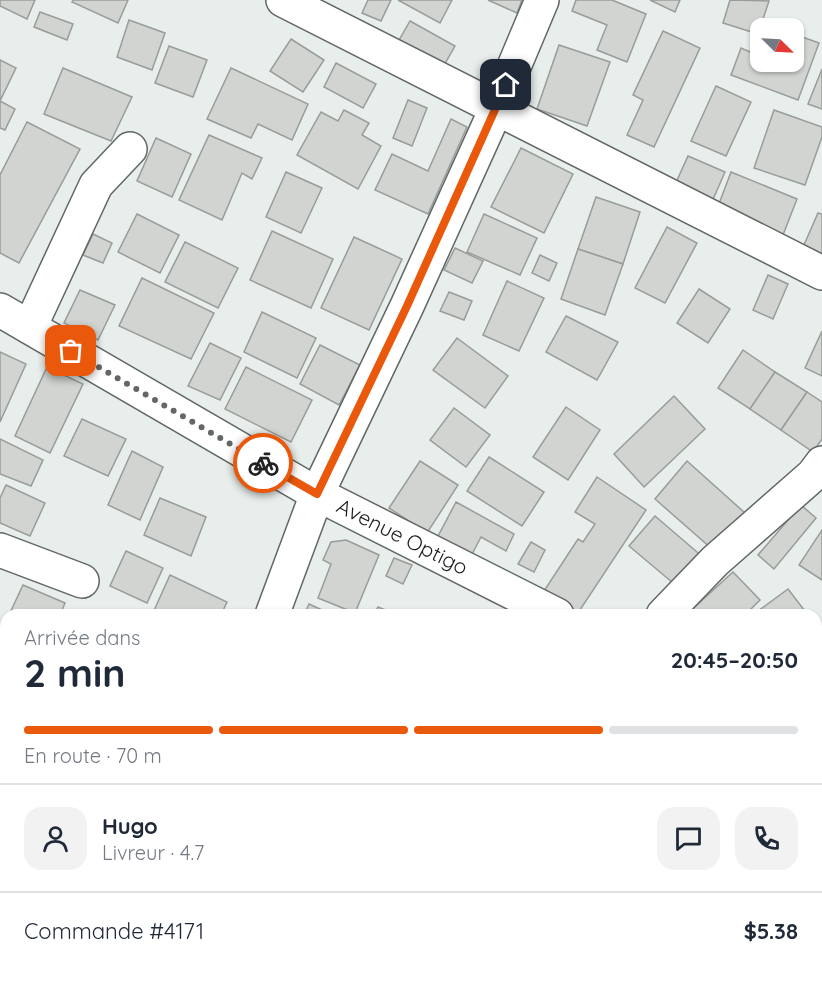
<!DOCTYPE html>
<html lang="fr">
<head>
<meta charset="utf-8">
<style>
  body { margin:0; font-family:Quicksand,sans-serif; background:#f2f2f3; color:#1f2937; height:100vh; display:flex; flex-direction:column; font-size:22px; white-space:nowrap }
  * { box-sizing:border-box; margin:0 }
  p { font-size:20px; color:#747a83 }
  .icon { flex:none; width:33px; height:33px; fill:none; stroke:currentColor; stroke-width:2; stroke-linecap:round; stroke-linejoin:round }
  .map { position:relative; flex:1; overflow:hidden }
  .details { position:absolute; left:0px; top:609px; width:822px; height:372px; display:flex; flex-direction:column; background:#fff; border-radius:18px 18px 0 0; box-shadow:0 2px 4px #0004 }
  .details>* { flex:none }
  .needle { width:39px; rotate:114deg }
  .tools { position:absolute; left:750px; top:18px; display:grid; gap:12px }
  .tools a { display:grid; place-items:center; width:54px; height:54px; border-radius:12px; background:#fff; box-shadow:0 2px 4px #0004; font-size:30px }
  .pin { position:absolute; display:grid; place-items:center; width:51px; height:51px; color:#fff; margin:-26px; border-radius:12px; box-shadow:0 3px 9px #0006 }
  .courier { position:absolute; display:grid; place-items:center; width:60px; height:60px; margin:-30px; border:4px solid #ea580c; border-radius:50%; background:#fff; color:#222; box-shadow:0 2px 8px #0007 }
  .overview em { font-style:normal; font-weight:700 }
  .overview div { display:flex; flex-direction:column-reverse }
  .overview { display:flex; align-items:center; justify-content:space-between; height:102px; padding:0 24px }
  h1 { font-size:39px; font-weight:700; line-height:45px }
  .bar { display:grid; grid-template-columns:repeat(4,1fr); gap:9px 6px; align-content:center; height:72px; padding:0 24px }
  .bar i { height:8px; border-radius:4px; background:#e0e1e3 }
  .bar .active { background:#ea580c }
  .bar p { grid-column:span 4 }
  .line { display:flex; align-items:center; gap:15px; padding:0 24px; border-top:2px solid #e0e1e3 }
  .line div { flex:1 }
  .round { display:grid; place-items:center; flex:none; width:63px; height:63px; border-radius:18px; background:#f2f2f3 }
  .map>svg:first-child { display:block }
  .building { fill:#d1d4d0; stroke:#999d99; stroke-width:1.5 }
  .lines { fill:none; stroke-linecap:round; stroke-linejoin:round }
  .minor-casing { stroke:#626765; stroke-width:36 }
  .minor { stroke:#fff; stroke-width:33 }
  .done { stroke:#636766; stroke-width:6; stroke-dasharray:0 10.8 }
  .route { stroke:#ea580c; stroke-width:8 }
  .labels { text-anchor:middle; stroke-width:6; stroke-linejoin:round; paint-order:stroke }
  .street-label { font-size:21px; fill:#1c1e1e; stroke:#f5fbf8 }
</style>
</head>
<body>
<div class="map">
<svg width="822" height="981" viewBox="0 0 822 981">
  <rect width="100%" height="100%" fill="#e7eeeb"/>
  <g class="building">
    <path d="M0 0H35L27 19 0 6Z"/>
    <path d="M73 0H128L118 23 72 2Z"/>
    <path d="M368 0H391L381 21 362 13Z"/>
    <path d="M398 0H452L440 23Z"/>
    <path d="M488 0H522L517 13Z"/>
    <path d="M576 0H612L646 14 627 62 597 50 607 25 572 11Z"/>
    <path d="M650 0H680L675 12Z"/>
    <path d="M730 0 769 1 758 34 723 23Z"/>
    <path d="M40 12 73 24 67 40 34 27Z"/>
    <path d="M129 20 165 33 152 70 117 57Z"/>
    <path d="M410 21 455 46 443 67 398 42Z"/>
    <path d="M663 31 700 48 654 147 627 135 643 100 633 95Z"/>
    <path d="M794 34 819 43 798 100 731 75 741 48 750 52 755 39 760 41V62H794Z"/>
    <path d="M291 39 324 60 303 92 270 71Z"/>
    <path d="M559 45 610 62 587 126 537 109Z"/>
    <path d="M169 46 207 60 193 97 155 83Z"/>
    <path d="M0 60 16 68 0 101Z"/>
    <path d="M336 63 376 84 363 108 324 87Z"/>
    <path d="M63 68 132 97 111 141 44 114Z"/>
    <path d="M231 68 308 104 292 140 258 124 251 138 207 119Z"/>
    <path d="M822 69V109L808 104Z"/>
    <path d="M716 86 751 102 726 156 691 141Z"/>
    <path d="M408 100 427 108 412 146 393 138Z"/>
    <path d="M0 101 15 109 5 130 0 128Z"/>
    <path d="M344 110 369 123 362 135 381 146 358 189 297 155 321 112 338 121Z"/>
    <path d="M774 110 822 127V137L805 185 754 168Z"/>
    <path d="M451 119 467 127 428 214 375 190 392 154 428 171Z"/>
    <path d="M27 122 80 149 19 263 0 253V175Z"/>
    <path d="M209 135 262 158 252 179 242 173 222 220 179 200Z"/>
    <path d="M156 138 191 154 172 197 137 181Z"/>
    <path d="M521 148 573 174 544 233 491 207Z"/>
    <path d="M688 156 725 172 711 204 674 187Z"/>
    <path d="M286 172 322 188 301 233 266 217Z"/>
    <path d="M731 172 797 199 783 235 717 209Z"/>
    <path d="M596 197 640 212 623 264 578 249Z"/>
    <path d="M818 213 822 214V264L800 254Z"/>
    <path d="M137 214 179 235 160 273 118 252Z"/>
    <path d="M484 214 537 238 520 275 467 252Z"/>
    <path d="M667 227 697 243 665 303 635 288Z"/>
    <path d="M272 231 333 259 311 308 250 280Z"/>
    <path d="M93 234 112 243 103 263 83 255Z"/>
    <path d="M354 237 402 259 369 330 321 308Z"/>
    <path d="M185 242 238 268 218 308 165 282Z"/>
    <path d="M455 248 483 261 472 283 444 270Z"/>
    <path d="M578 249 623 264 605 315 561 299Z"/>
    <path d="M540 255 557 263 549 281 532 273Z"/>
    <path d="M768 275 788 284 773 319 753 310Z"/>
    <path d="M142 278 214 313 191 359 119 326Z"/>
    <path d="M507 281 544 298 519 351 483 335Z"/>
    <path d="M699 289 730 309 708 343 677 323Z"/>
    <path d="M80 290 115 305 98 340 64 323Z"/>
    <path d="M449 292 472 301 464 320 440 311Z"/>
    <path d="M262 312 316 338 297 378 244 352Z"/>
    <path d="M566 316 618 342 597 380 546 352Z"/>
    <path d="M822 331V376L805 368Z"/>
    <path d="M457 338 508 376 485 408 433 370Z"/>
    <path d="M210 343 241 358 220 400 188 386Z"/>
    <path d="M320 345 360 365 339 405 300 384Z"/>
    <path d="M743 350 775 372 750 409 718 388Z"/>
    <path d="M0 352 26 364 0 422Z"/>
    <path d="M47 367 83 384 50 453 15 436Z"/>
    <path d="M246 367 312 400 291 442 225 409Z"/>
    <path d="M775 372 807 392 781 430 750 409Z"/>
    <path d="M807 392 822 402V439L813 452 781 430Z"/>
    <path d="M674 396 705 429 644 487 614 454Z"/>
    <path d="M566 407 600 430 568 480 533 457Z"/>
    <path d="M454 408 490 435 466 467 430 440Z"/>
    <path d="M82 419 126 439 108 476 64 456Z"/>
    <path d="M0 439 43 460 31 486 0 474Z"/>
    <path d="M132 451 163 467 140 520 108 505Z"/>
    <path d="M489 457 544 492 522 526 467 491Z"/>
    <path d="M420 461 458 485 427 533 389 508Z"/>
    <path d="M687 461 745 513 712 549 655 499Z"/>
    <path d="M597 477 646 510 578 613 544 591 578 539 583 542 595 524 575 512Z"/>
    <path d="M6 485 45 503 30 536 0 523V498Z"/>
    <path d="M160 498 206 517 191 556 144 535Z"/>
    <path d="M456 502 514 534 506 551 481 537 470 558 436 540Z"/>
    <path d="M801 505 816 518 774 569 758 555Z"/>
    <path d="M655 516 704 558 679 588 629 546Z"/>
    <path d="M822 530V580L799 565Z"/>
    <path d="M346 540 379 555 355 613 318 598 331 564 323 560 331 542Z"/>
    <path d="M531 542 545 550 534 572 518 564Z"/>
    <path d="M126 551 163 568 147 603 110 586Z"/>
    <path d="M394 558 412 565 403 584 386 576Z"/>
    <path d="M733 572 760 600 745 615H686Z"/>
    <path d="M170 575 227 602 221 615H152Z"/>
    <path d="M23 585 65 603 60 615H9Z"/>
    <path d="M788 589 808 615H761L758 611Z"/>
    <path d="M309 604 333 615H304Z"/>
    <path d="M378 607 393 613 392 615H374Z"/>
    <path d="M816 660 822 661 821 701 816 700Z"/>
    <path d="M0 680 6 681V727H0Z"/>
    <rect x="0" y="734" width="6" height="75"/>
    <path d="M816 738 822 741V856L816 854Z"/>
    <path d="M816 877 822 879V921L816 919Z"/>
    <path d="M0 892 6 893V936L0 935Z"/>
    <path d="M0 952H6V975H16V981H0Z"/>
    <path d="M816 956 822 959 816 970Z"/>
    <path d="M29 975H100L72 978V981H30Z"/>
    <path d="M282 975H315V981H283Z"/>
    <path d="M363 975H409V976L364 981Z"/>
    <path d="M529 975H579L577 981H526Z"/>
    <path d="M591 975H640L635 981H586Z"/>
    <path d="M678 975H720L717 981H675Z"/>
    <path d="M767 975H813L810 981H778Z"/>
  </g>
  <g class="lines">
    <defs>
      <g id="minor">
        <path d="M283 0 822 273"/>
        <path id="s1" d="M0 310 317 494 557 615"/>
        <path d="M30 327 96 185 130 149"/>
        <path d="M0 550 82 581"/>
        <path d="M272 615 317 494 407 306 497 107 542 0"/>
        <path d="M663 615 715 561 813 475 822 463"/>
        <path d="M816 719 822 721"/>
        <path d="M0 823H6"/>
        <path d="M163 981V975"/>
      </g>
    </defs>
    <use href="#minor" class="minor-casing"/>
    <use href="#minor" class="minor"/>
  </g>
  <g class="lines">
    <path class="done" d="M71 351 263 463"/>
    <path class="route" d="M263 463 317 494 407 306 506 85"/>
  </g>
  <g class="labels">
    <g class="street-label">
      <text dy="7" stroke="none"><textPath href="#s1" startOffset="462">Avenue Optigo</textPath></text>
    </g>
  </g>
</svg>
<div class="tools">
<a><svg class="needle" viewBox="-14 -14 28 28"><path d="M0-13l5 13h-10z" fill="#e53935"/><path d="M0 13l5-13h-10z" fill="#747a83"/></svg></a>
</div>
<div class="pin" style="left:71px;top:351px;background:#ea580c"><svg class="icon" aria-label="bag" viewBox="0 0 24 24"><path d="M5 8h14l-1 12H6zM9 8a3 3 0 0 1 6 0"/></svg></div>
<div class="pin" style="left:506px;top:85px;background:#1f2937"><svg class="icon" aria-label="home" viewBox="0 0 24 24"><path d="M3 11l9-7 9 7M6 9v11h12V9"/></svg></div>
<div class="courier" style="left:263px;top:463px"><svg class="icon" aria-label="bike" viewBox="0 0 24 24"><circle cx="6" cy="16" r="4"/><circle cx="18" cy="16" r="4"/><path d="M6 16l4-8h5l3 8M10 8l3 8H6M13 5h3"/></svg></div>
<section class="details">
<div class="overview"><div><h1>2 min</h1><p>Arrivée dans</p></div><em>20:45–20:50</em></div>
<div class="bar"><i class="active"></i><i class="active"></i><i class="active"></i><i></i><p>En route · 70 m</p></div>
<div class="line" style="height:108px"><a class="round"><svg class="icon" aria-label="person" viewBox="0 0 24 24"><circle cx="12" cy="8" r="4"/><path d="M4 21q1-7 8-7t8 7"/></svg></a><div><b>Hugo</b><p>Livreur · 4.7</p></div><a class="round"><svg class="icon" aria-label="chat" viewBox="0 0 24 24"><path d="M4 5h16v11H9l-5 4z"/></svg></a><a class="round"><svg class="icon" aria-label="phone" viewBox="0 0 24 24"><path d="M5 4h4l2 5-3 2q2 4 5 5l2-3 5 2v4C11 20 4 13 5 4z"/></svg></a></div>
<div class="line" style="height:78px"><div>Commande #4171</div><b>$5.38</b></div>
</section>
</div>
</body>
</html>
